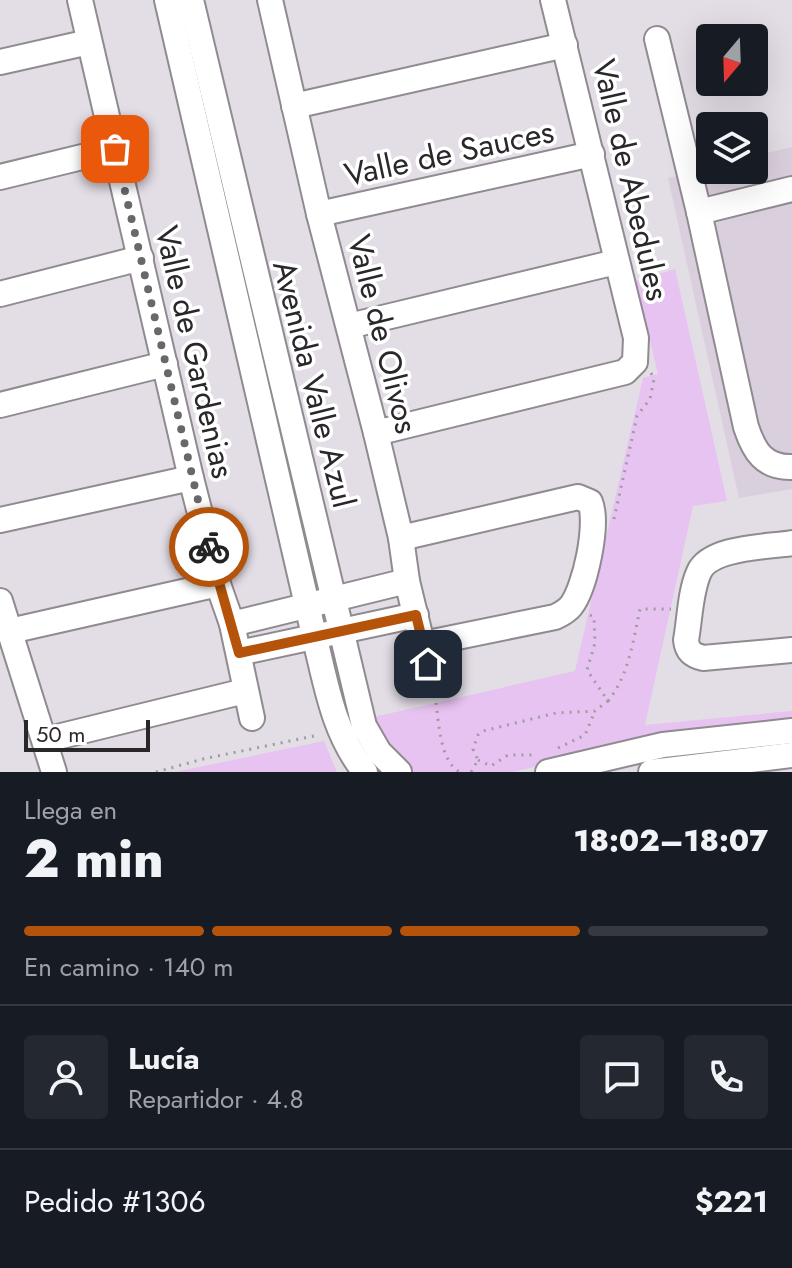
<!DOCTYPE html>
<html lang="es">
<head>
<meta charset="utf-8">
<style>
  body { margin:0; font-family:Jost,sans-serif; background:#242831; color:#f1f3f6; height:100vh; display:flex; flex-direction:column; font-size:30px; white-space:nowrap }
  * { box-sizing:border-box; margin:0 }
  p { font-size:26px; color:#9ea1a6 }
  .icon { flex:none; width:44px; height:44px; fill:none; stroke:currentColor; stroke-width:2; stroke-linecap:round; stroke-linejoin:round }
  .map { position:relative; height:772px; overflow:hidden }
  .sheet { display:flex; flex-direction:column; background:#171b24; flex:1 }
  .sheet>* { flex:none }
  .needle { width:52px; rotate:199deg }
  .tools { position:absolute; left:696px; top:24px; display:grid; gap:16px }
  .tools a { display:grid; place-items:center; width:72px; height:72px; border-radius:8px; background:#171b24; box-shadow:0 8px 32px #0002; font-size:40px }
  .scale { position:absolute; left:24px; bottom:20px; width:126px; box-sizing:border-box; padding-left:8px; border:4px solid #29272a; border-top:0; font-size:22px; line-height:28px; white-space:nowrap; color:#29272a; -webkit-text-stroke:6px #fff; paint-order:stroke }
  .pin { position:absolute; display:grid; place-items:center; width:68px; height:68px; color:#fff; margin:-34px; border-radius:16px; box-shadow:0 4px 12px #0006 }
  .courier { position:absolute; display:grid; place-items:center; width:80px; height:80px; margin:-40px; border:6px solid #b45309; border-radius:50%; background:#fff; color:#222; box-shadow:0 2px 10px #0007 }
  .head em { font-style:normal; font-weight:800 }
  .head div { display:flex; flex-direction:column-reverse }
  .head { display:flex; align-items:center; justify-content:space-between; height:136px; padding:0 24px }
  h1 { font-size:52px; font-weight:800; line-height:60px }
  .bar { display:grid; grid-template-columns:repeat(4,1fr); gap:12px 8px; align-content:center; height:96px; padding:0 24px }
  .bar i { height:10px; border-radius:6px; background:#363941 }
  .bar .selected { background:#b45309 }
  .bar p { grid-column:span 4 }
  .line { display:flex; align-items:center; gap:20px; padding:0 24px; border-top:2px solid #363941 }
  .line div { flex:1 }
  .round { display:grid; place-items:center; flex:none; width:84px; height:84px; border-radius:8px; background:#242831 }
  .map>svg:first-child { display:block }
  .built { fill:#dad0dd }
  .green { fill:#e7c3f1 }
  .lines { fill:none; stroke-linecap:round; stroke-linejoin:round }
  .minor-casing { stroke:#908a91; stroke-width:28 }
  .path { stroke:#a09ba1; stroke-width:3; stroke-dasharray:2 6; stroke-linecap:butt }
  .minor { stroke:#fff; stroke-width:24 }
  .done { stroke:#6a676b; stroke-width:8; stroke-dasharray:0 14.4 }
  .route { stroke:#b45309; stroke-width:10 }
  .labels { text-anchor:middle; stroke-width:7; stroke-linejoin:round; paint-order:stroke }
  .street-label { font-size:32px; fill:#29272a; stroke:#fff }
</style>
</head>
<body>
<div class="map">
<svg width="792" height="772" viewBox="0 0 792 772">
  <rect width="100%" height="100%" fill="#e3dde5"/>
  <path class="built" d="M792 147V489L739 498 668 178 710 168V170H754V156Z"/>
  <g class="green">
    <path d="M675 269 727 501 693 506 645 725 792 711V726L628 744 513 772H413L396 760 381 744 374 717 575 671 643 378 658 374 636 281Z"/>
    <path d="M324 741 337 772H175Z"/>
  </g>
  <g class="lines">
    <defs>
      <g id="minor">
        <path d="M80 0 191 478 218 584 232 624 252 718"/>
        <path d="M167 0 314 635C326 683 333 733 365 772"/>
        <path d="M191 0 364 726 379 752 399 772"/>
        <path d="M270 0 319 214 376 433 401 538 407 581 432 684"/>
        <path d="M657 39 699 212 746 427C754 451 764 468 792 467"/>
        <path d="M0 62 89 42"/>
        <path d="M294 106 565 45"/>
        <path d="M0 177 115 149"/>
        <path d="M699 212 792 189"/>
        <path d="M319 214 592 154"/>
        <path d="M0 294 141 258"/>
        <path d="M349 326 616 262"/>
        <path d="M0 405 165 364"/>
        <path d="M376 433 625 372 635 362 636 338 553 0"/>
        <path d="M0 520 191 478"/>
        <path d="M401 538 578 497 590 502C599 524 585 588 571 606 566 612 561 614 555 617L423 644"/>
        <path d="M792 543C767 547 710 547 699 572 690 592 690 618 686 640 687 651 692 655 703 658L792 650"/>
        <path d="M0 601 54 772"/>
        <path d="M232 624 407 581"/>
        <path d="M10 631 218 584"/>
        <path d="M239 653 416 615"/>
        <path d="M45 740 245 691"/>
        <path d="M548 772 663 745 792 731"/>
        <path d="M651 772 792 755"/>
      </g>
    </defs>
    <use href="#minor" class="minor-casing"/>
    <g class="path">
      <path d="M614 519 637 416 650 399 654 379 650 371"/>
      <path d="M608 701C629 675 633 641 640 609H671"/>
      <path d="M436 703C439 723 440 762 460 772"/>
      <path d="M558 748 585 735 595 711"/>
      <path d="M478 760 491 766 508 755H536"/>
      <path d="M156 772 203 759 319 735"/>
      <path d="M471 772 478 760 473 749 478 735 483 731 556 713 595 711 608 701 587 670 595 643 594 617 588 614"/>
    </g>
    <use href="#minor" class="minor"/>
  </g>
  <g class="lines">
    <path class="done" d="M115 149 209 547"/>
    <path class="route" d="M209 547 239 653 416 615 428 664"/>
  </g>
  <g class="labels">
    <g class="street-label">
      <text transform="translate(449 153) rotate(-12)" y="11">Valle de Sauces</text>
      <text transform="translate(631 180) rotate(77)" y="11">Valle de Abedules</text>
      <text transform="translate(383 334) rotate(76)" y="11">Valle de Olivos</text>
      <text transform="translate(195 352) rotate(77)" y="11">Valle de Gardenias</text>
      <text transform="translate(314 384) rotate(76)" y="11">Avenida Valle Azul</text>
    </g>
  </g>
</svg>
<div class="tools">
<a><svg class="needle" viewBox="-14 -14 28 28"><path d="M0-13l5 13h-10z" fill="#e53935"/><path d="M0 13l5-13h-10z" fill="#9ea1a6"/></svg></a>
<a><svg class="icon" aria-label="layers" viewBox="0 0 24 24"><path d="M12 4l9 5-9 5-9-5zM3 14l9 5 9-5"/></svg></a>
</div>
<div class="scale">50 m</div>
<div class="pin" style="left:115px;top:149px;background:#ea580c"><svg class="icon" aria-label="bag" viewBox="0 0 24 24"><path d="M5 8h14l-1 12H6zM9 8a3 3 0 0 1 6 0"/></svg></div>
<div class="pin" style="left:428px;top:664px;background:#1f2937"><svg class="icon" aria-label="home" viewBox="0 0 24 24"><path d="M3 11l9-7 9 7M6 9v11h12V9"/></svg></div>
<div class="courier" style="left:209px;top:547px"><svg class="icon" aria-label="bike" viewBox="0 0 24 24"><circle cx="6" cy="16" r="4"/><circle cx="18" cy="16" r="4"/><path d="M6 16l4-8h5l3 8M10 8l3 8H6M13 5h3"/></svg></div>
</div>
<section class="sheet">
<div class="head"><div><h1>2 min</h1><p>Llega en</p></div><em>18:02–18:07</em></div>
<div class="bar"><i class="selected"></i><i class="selected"></i><i class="selected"></i><i></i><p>En camino · 140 m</p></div>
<div class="line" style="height:144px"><a class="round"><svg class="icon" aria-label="person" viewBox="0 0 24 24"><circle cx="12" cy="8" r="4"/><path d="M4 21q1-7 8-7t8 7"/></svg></a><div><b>Lucía</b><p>Repartidor · 4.8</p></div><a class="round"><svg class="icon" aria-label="chat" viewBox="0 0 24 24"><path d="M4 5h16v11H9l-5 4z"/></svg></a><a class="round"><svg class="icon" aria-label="phone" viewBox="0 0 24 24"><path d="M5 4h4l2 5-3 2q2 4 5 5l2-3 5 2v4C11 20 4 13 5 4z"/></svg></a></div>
<div class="line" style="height:104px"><div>Pedido #1306</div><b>$221</b></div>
</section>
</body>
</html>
